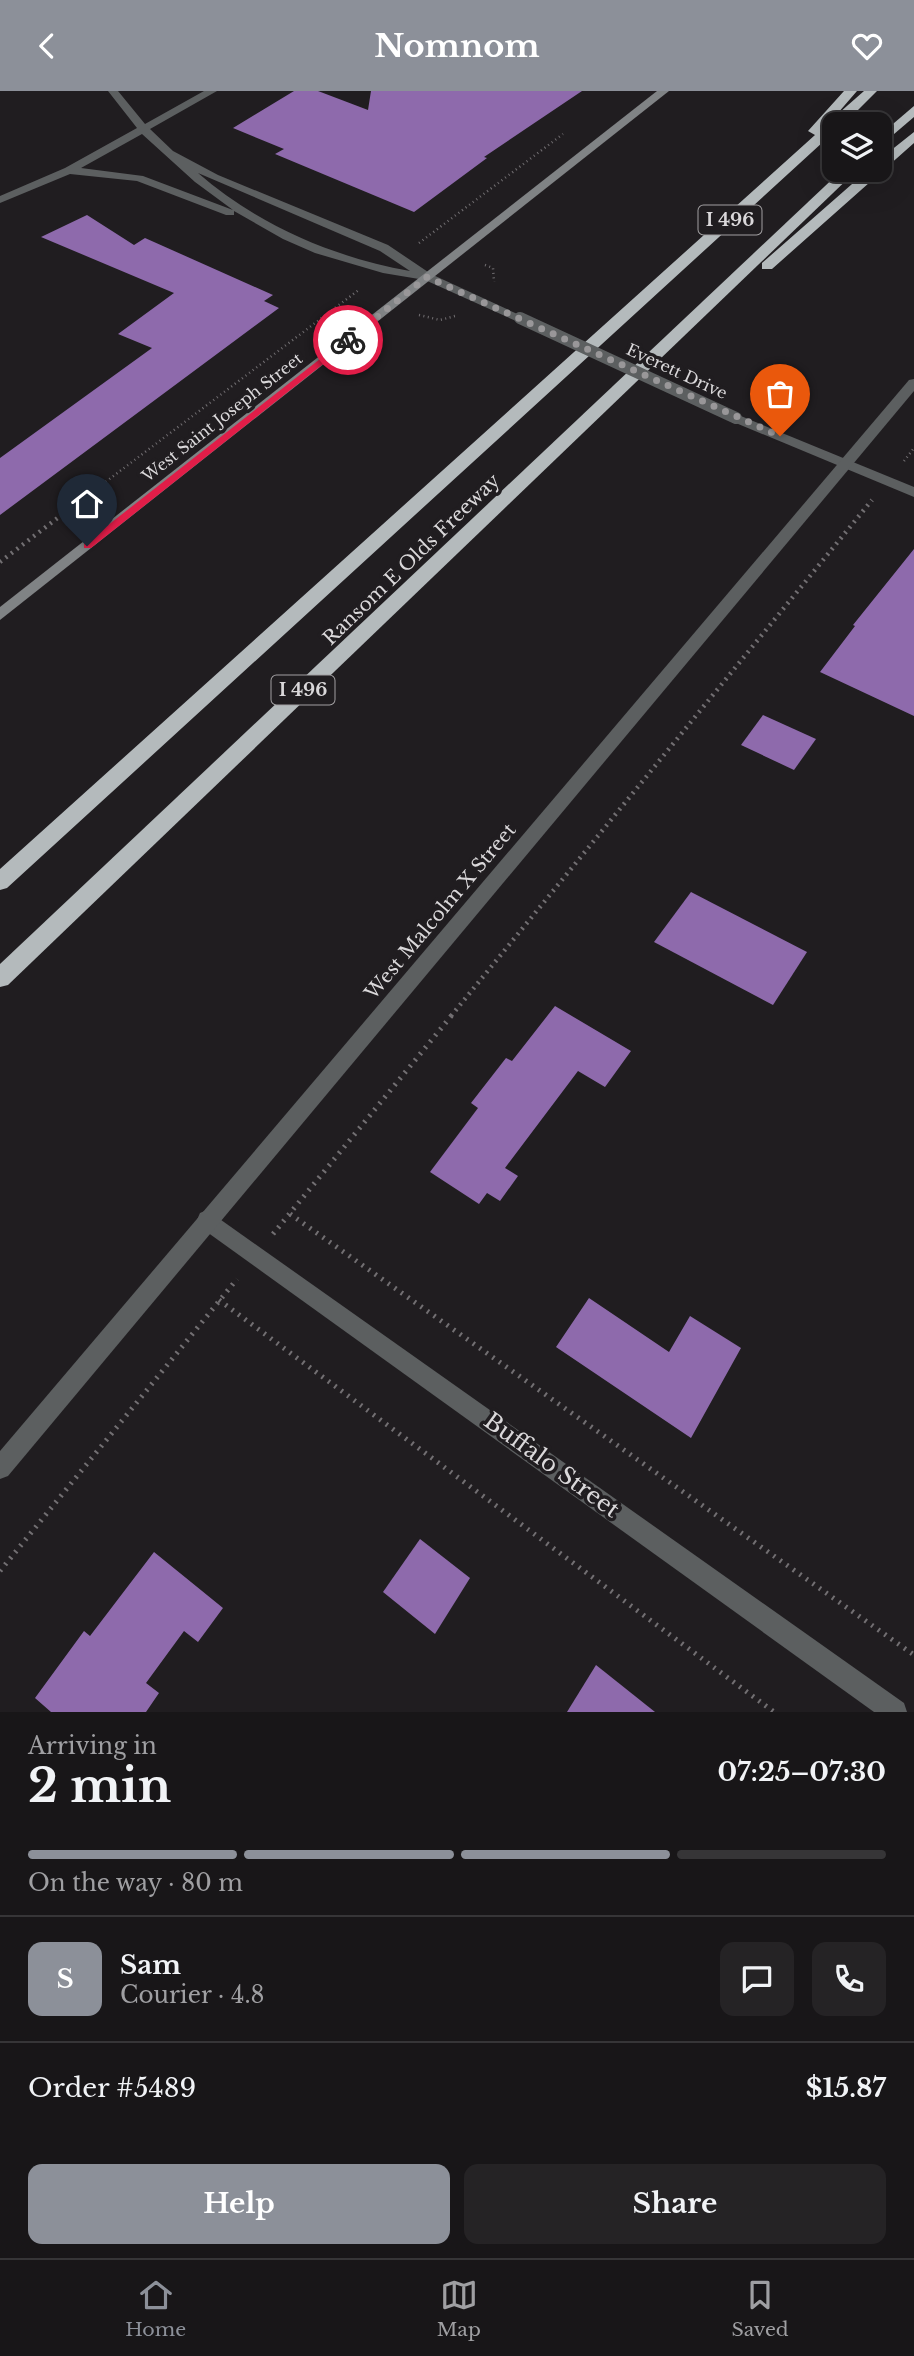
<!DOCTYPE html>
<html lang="en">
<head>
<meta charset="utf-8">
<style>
  body { margin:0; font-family:"Libre Baskerville",serif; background:#252325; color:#f1f3f6; height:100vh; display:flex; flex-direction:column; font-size:26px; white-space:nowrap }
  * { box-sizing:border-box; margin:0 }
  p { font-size:23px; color:#9f9fa2 }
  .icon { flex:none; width:38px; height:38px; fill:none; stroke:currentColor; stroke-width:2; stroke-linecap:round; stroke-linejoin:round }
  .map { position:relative; height:1621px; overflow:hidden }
  .sheet { display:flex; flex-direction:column; background:#181618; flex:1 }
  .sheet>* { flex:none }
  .tools { position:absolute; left:822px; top:21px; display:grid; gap:14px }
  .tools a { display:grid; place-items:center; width:70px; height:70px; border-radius:14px; background:#181618; box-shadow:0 7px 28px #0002,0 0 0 2px #363537; font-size:35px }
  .pin { position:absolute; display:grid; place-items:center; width:60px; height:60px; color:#fff; margin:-72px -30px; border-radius:50% 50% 50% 0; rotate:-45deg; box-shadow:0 0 7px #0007 }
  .pin .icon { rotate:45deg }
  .courier { position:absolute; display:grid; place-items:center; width:70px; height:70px; margin:-35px; border:5px solid #e11d48; border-radius:50%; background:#fff; color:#222; box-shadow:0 2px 9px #0007 }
  .head em { font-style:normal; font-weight:700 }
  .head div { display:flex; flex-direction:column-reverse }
  .head { display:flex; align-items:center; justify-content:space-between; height:119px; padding:0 28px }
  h1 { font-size:46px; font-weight:700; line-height:52px }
  .bar { display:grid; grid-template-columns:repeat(4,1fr); gap:10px 7px; align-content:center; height:84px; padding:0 28px }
  .bar i { height:9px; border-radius:5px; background:#363537 }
  .bar .on { background:#8c9099 }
  .bar p { grid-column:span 4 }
  .line { display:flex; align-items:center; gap:18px; padding:0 28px; border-top:2px solid #363537 }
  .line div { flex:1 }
  .round { display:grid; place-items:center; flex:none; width:74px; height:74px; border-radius:14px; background:#252325 }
  .primary-button { display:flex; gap:14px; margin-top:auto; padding:14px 28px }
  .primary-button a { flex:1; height:80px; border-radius:14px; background:#8c9099; color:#fff; font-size:28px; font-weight:700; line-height:80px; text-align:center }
  .primary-button a+a { background:#252325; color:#f1f3f6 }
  header { display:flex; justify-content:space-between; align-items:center; height:91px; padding:0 28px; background:#8c9099; color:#fff; font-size:32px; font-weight:700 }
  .dock { display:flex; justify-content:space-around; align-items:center; height:98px; border-top:2px solid #363537; background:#181618; font-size:19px; color:#9f9fa2 }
  .dock a { display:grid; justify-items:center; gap:4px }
  .dock .on { color:#8c9099 }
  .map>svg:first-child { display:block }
  .building { fill:#8e6aac }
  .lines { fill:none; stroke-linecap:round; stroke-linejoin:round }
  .path-far2 { stroke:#726f72; stroke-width:2.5; stroke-dasharray:1 3.5; stroke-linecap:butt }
  .path-far1 { stroke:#726f72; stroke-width:4.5; stroke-dasharray:2 5; stroke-linecap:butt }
  .path { stroke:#726f72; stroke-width:5; stroke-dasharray:2 6; stroke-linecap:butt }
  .minor { fill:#5c5f60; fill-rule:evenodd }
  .tertiary { fill:#5c5f60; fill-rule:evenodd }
  .secondary { fill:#808385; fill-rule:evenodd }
  .motorway { fill:#b4babc; fill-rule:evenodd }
  .minor-bridge { stroke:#5c5f60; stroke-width:12 }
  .route { fill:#e11d48 }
  .done { stroke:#999799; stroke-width:7; stroke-dasharray:0 12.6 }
  .labels { text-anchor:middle; stroke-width:7; stroke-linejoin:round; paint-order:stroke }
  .far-street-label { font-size:16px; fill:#dad8da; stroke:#201d20 }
  .shield { fill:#201d20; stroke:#a2a0a2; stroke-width:2 }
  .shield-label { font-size:18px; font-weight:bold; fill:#dad8da }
  .street-label { font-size:19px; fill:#dad8da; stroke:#201d20 }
  .near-street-label { font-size:23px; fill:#dad8da; stroke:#201d20 }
</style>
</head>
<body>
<header><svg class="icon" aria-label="back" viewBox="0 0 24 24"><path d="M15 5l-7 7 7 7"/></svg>Nomnom<svg class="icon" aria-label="heart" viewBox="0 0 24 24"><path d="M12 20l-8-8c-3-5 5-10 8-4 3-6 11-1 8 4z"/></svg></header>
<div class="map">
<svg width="914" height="1621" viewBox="0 0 914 1621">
  <rect width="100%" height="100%" fill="#201d20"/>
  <g class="building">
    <path d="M294 0H318L368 19 371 0H582L484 66 487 67 414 121 275 63 284 58 233 37Z"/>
    <path d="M87 124 134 154 145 147 273 204 264 210 279 217 0 424V367L152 257 118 243 174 202 41 146Z"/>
    <path d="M914 458V625L820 581 855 535 853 534Z"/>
    <path d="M763 624 816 648 794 679 741 654Z"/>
    <path d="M691 801 807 861 773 914 654 851Z"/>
    <path d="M555 915 631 960 605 996 578 980 505 1077 518 1085 500 1110 487 1102 479 1113 430 1081 478 1017 471 1012 506 967 512 970Z"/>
    <path d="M589 1207 669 1261 690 1225 741 1257 691 1347 556 1256Z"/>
    <path d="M420 1448 470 1487 435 1543 383 1501Z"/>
    <path d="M154 1461 223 1517 198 1551 184 1540 146 1592 159 1602 146 1621H51L35 1607 84 1540 90 1545Z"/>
    <path d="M596 1574 655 1621H567Z"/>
  </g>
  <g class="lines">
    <g class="path-far2">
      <path d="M419 152 563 43"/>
      <path d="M485 174 493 177 494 191"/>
      <path d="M419 224 440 229 455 225"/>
      <path d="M904 370 914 357"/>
      <path d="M95 399 360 198"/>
    </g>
    <g class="path-far1">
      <path d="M0 471 97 397"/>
      <path d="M451 925 872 409"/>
    </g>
    <g class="path">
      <path d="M290 1123 914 1564"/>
      <path d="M273 1143 452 924"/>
      <path d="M219 1209 774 1621"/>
      <path d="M0 1480 237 1188"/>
    </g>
    <g class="minor">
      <path d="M108 0H118L145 33 204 0H217L150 38 173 60 218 84 388 154 431 183 526 227 516 230 425 189 383 182 315 162 283 148 234 120V124H226L137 90 70 83 0 112V105L65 77 137 37ZM142 43 195 91 233 119 143 85 81 77ZM198 82 380 160 410 180C332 166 258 134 198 82Z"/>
      <path d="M736 323 914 396V406L731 330V324Z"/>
      <path d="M207 1119 904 1612 907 1621H874L200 1136 197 1129 200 1122Z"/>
    </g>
    <path class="tertiary" d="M914 288V300L8 1385 0 1388V1360L909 289Z"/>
    <path class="secondary" d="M657 0H669L0 529V516Z"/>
    <g class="motorway">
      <path d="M844 0H857L831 30 842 33H835V40L7 797 0 799V778L815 44 808 40Z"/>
      <path d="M864 0H877L849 28H839V22Z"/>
      <path d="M914 15V26L880 55V44Z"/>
      <path d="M914 41V52L772 178H762V172L868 79H880V68Z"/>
      <path d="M842 79H857L8 894 0 896V873Z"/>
    </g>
    <path class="minor-bridge" d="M520 227 736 327"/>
  </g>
  <path class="route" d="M348 246 351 251 91 457H84V453Z"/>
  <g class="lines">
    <path class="done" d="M348 249 427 186 780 345"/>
  </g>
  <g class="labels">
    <g class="far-street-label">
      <text transform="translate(677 280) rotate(25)" y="6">Everett Drive</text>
      <text transform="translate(222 326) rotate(-38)" y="6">West Saint Joseph Street</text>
    </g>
    <g class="shield">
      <rect x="698.5" y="114.5" width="63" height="29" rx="5"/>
      <rect x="271.5" y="584.5" width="63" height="29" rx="5"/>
    </g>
    <g class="shield-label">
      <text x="730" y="135">I 496</text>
      <text x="303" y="605">I 496</text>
    </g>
    <g class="street-label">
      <text transform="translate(411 468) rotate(-44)" y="7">Ransom E Olds Freeway</text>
      <text transform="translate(440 820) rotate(-50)" y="7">West Malcolm X Street</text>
    </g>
    <g class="near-street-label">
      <text transform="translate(552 1374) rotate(36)" y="8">Buffalo Street</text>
    </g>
  </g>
</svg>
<div class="tools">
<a><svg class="icon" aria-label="layers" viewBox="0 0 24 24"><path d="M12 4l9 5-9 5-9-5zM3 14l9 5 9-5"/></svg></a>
</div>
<div class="pin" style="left:780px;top:345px;background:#ea580c"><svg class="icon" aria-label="bag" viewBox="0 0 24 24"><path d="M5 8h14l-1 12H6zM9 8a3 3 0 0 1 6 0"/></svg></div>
<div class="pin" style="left:87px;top:455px;background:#1f2937"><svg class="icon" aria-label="home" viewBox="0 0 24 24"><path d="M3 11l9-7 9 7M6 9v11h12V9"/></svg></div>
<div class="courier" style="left:348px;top:249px"><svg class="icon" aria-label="bike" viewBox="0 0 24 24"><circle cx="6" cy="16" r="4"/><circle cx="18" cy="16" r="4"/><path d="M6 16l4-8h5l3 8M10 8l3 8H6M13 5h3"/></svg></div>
</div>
<section class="sheet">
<div class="head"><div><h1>2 min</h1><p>Arriving in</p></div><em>07:25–07:30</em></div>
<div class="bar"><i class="on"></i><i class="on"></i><i class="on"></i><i></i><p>On the way · 80 m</p></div>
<div class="line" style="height:126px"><b class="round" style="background:#8c9099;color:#fff">S</b><div><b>Sam</b><p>Courier · 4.8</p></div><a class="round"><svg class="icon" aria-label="chat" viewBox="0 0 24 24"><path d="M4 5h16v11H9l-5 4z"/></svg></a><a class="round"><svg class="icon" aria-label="phone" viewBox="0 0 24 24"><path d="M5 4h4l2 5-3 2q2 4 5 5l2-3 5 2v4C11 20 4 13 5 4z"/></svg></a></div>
<div class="line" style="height:91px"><div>Order #5489</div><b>$15.87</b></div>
<div class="primary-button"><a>Help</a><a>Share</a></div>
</section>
<nav class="dock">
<a class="on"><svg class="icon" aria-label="home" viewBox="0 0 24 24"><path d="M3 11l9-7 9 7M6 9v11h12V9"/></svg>Home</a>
<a><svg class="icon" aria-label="map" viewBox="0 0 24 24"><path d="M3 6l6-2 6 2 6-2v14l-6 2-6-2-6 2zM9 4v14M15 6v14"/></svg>Map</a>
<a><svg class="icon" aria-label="saved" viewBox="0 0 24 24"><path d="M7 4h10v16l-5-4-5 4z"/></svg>Saved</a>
</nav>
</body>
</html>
